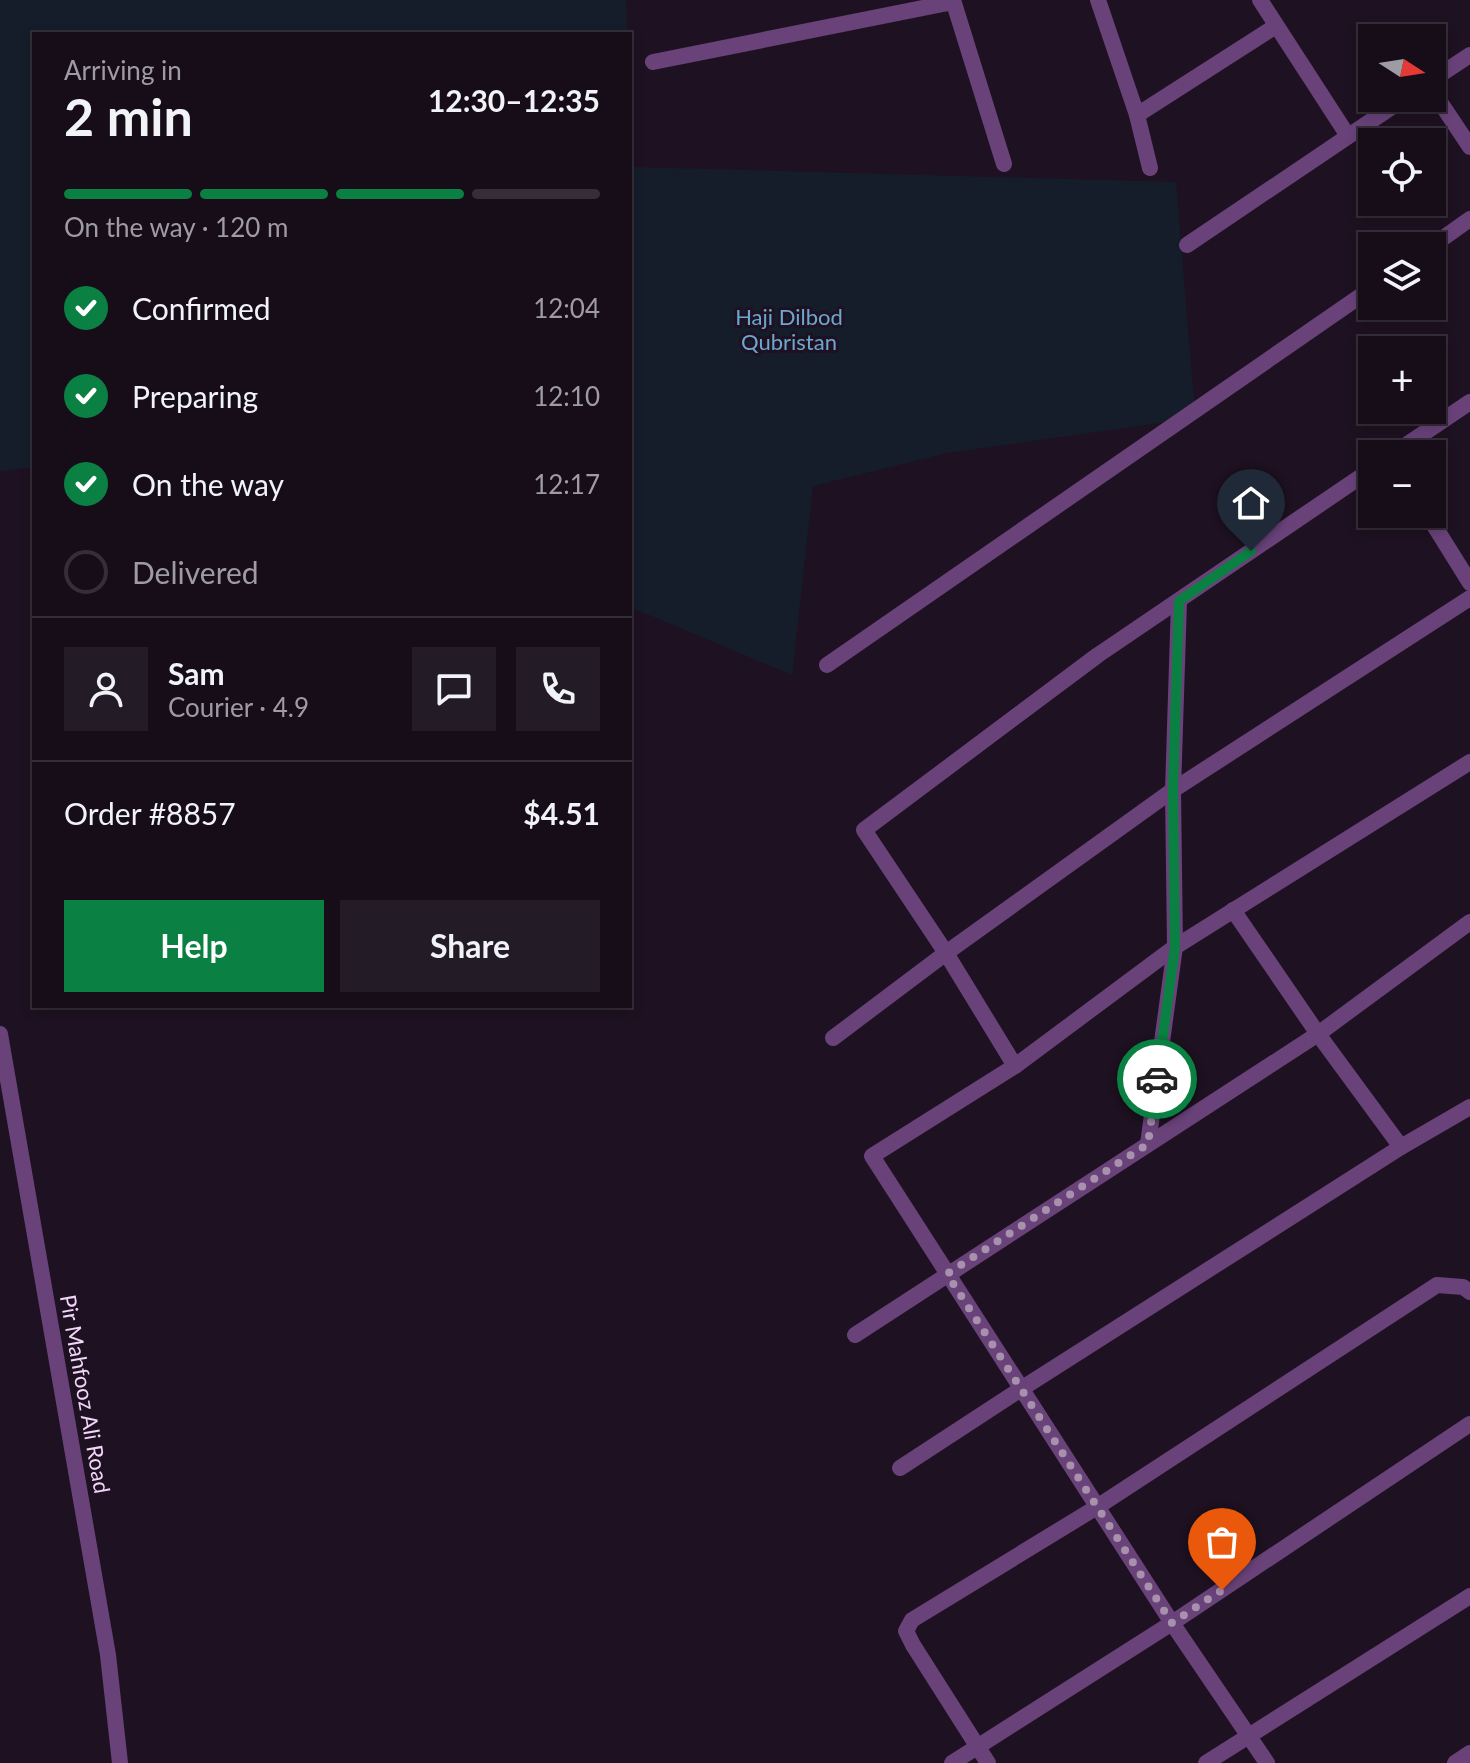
<!DOCTYPE html>
<html lang="en">
<head>
<meta charset="utf-8">
<style>
  body { margin:0; font-family:Lato,sans-serif; background:#231b26; color:#f1f3f6; height:100vh; display:flex; flex-direction:column; font-size:30px; white-space:nowrap }
  * { box-sizing:border-box; margin:0 }
  p { font-size:26px; color:#9e9ca2 }
  .icon { flex:none; width:44px; height:44px; fill:none; stroke:currentColor; stroke-width:2; stroke-linecap:round; stroke-linejoin:round }
  .map { position:relative; flex:1; overflow:hidden }
  .panel { position:absolute; left:32px; top:32px; width:600px; height:976px; display:flex; flex-direction:column; background:#160d19; border-radius:0px; box-shadow:0 4px 12px #0003,0 0 0 2px #352d38 }
  .panel>* { flex:none }
  .needle { width:52px; rotate:102deg }
  .buttons { position:absolute; left:1358px; top:24px; display:grid; gap:16px }
  .buttons a { display:grid; place-items:center; width:88px; height:88px; border-radius:0px; background:#160d19; box-shadow:0 4px 12px #0003,0 0 0 2px #352d38; font-size:40px }
  .pin { position:absolute; display:grid; place-items:center; width:68px; height:68px; color:#fff; margin:-82px -34px; border-radius:50% 50% 50% 0; rotate:-45deg; box-shadow:0 0 8px #0007 }
  .pin .icon { rotate:45deg }
  .courier { position:absolute; display:grid; place-items:center; width:80px; height:80px; margin:-40px; border:6px solid #0b8043; border-radius:50%; background:#fff; color:#222; box-shadow:0 2px 10px #0007 }
  .overview em { font-style:normal; font-weight:700 }
  .overview div { display:flex; flex-direction:column-reverse }
  .overview { display:flex; align-items:center; justify-content:space-between; height:136px; padding:0 32px }
  h1 { font-size:52px; font-weight:700; line-height:60px }
  .bar { display:grid; grid-template-columns:repeat(4,1fr); gap:12px 8px; align-content:center; height:96px; padding:0 32px }
  .bar i { height:10px; border-radius:6px; background:#352d38 }
  .bar .current { background:#0b8043 }
  .bar p { grid-column:span 4 }
  .line { display:flex; align-items:center; gap:20px; padding:0 32px; border-top:2px solid #352d38 }
  .line div { flex:1 }
  .round { display:grid; place-items:center; flex:none; width:84px; height:84px; border-radius:0px; background:#231b26 }
  ol { padding:0 32px; list-style:none }
  li { display:flex; align-items:center; gap:24px; height:88px }
  li p { margin-inline-start:auto }
  li .icon { padding:8px; border-radius:50%; background:#0b8043; color:#fff; stroke-width:4 }
  li:last-child { color:#9e9ca2 }
  li i { width:44px; height:44px; border:4px solid #352d38; border-radius:50% }
  .button { display:flex; gap:16px; margin-top:auto; padding:16px 32px }
  .button a { flex:1; height:92px; border-radius:0px; background:#0b8043; color:#fff; font-size:32px; font-weight:700; line-height:92px; text-align:center }
  .button a+a { background:#231b26; color:#f1f3f6 }
  .map>svg:first-child { display:block }
  .green { fill:#151d2a }
  .lines { fill:none; stroke-linecap:round; stroke-linejoin:round }
  .minor { stroke:#69427a; stroke-width:16 }
  .tertiary { stroke:#69427a; stroke-width:16 }
  .done { stroke:#a791ad; stroke-width:8; stroke-dasharray:0 14.4 }
  .route { stroke:#0b8043; stroke-width:10 }
  .labels { text-anchor:middle; stroke-width:6; stroke-linejoin:round; paint-order:stroke }
  .park-label { font-size:22px; fill:#6ca7d0; stroke:#1e1121 }
  .street-label { font-size:22px; fill:#f1d6f9; stroke:#1e1121 }
</style>
</head>
<body>
<div class="map">
<svg width="1470" height="1763" viewBox="0 0 1470 1763">
  <rect width="100%" height="100%" fill="#1e1121"/>
  <g class="green">
    <path d="M0 0H626L628 34H34V467L0 471Z"/>
    <path d="M630 56 633 167 1176 182 1194 401 1174 421 947 453 813 486 792 675 630 607Z"/>
  </g>
  <g class="lines">
    <g class="minor">
      <path d="M953 0 1004 164"/>
      <path d="M1098 0 1137 115 1150 168"/>
      <path d="M1260 0 1348 136"/>
      <path d="M653 62 953 2"/>
      <path d="M1432 80 1470 55"/>
      <path d="M1432 90 1470 147"/>
      <path d="M1137 115 1276 26"/>
      <path d="M1187 245 1405 98"/>
      <path d="M1432 246 1470 219"/>
      <path d="M1393 454 1470 402"/>
      <path d="M1427 514 1470 583"/>
      <path d="M827 665 1372 288"/>
      <path d="M1233 910 1318 1034 1401 1147"/>
      <path d="M833 1038 946 953 1173 790 1470 598"/>
      <path d="M1015 1066 946 953 864 830 1098 655 1372 469"/>
      <path d="M1148 1144 1175 947 1173 790 1179 601"/>
      <path d="M855 1335 1318 1034 1470 922"/>
      <path d="M900 1468 1021 1389 1401 1147 1470 1107"/>
      <path d="M952 1763 1172 1623 1470 1424"/>
      <path d="M988 1763 913 1645 906 1631 912 1620 1097 1507 1437 1285 1463 1287 1470 1292"/>
      <path d="M1206 1763 1470 1596"/>
      <path d="M1267 1763 1172 1623 872 1156 1015 1066 1175 947 1470 762"/>
      <path d="M1455 1763 1470 1753"/>
    </g>
    <path class="tertiary" d="M0 1034 108 1655 120 1763"/>
  </g>
  <g class="lines">
    <path class="done" d="M1157 1079 1148 1144 947 1274 1172 1623 1222 1590"/>
    <path class="route" d="M1157 1079 1175 947 1173 790 1179 601 1251 551"/>
  </g>
  <g class="labels">
    <g class="park-label">
      <text x="789" y="325">Haji Dilbod<tspan x="789" dy="25">Qubristan</tspan></text>
    </g>
    <g class="street-label">
      <text transform="translate(85 1394) rotate(80)" y="8">Pir Mahfooz Ali Road</text>
    </g>
  </g>
</svg>
<div class="buttons">
<a><svg class="needle" viewBox="-14 -14 28 28"><path d="M0-13l5 13h-10z" fill="#e53935"/><path d="M0 13l5-13h-10z" fill="#9e9ca2"/></svg></a>
<a><svg class="icon" aria-label="locate" viewBox="0 0 24 24"><circle cx="12" cy="12" r="6"/><path d="M12 2v4M12 18v4M2 12h4M18 12h4"/></svg></a>
<a><svg class="icon" aria-label="layers" viewBox="0 0 24 24"><path d="M12 4l9 5-9 5-9-5zM3 14l9 5 9-5"/></svg></a>
<a>+</a>
<a>−</a>
</div>
<div class="pin" style="left:1222px;top:1590px;background:#ea580c"><svg class="icon" aria-label="bag" viewBox="0 0 24 24"><path d="M5 8h14l-1 12H6zM9 8a3 3 0 0 1 6 0"/></svg></div>
<div class="pin" style="left:1251px;top:551px;background:#1f2937"><svg class="icon" aria-label="home" viewBox="0 0 24 24"><path d="M3 11l9-7 9 7M6 9v11h12V9"/></svg></div>
<div class="courier" style="left:1157px;top:1079px"><svg class="icon" aria-label="car" viewBox="0 0 24 24"><path d="M5 17H2v-5l4-1 3-4h7l3 4 3 1v5h-3M9 17h6M6 11h13"/><circle cx="7" cy="17" r="2"/><circle cx="17" cy="17" r="2"/></svg></div>
<section class="panel">
<div class="overview"><div><h1>2 min</h1><p>Arriving in</p></div><em>12:30–12:35</em></div>
<div class="bar"><i class="current"></i><i class="current"></i><i class="current"></i><i></i><p>On the way · 120 m</p></div>
<ol>
<li><svg class="icon" aria-label="check" viewBox="0 0 24 24"><path d="M5 12l5 5 9-10"/></svg>Confirmed<p>12:04</p></li>
<li><svg class="icon" aria-label="check" viewBox="0 0 24 24"><path d="M5 12l5 5 9-10"/></svg>Preparing<p>12:10</p></li>
<li><svg class="icon" aria-label="check" viewBox="0 0 24 24"><path d="M5 12l5 5 9-10"/></svg>On the way<p>12:17</p></li>
<li><i></i>Delivered</li>
</ol>
<div class="line" style="height:144px"><a class="round"><svg class="icon" aria-label="person" viewBox="0 0 24 24"><circle cx="12" cy="8" r="4"/><path d="M4 21q1-7 8-7t8 7"/></svg></a><div><b>Sam</b><p>Courier · 4.9</p></div><a class="round"><svg class="icon" aria-label="chat" viewBox="0 0 24 24"><path d="M4 5h16v11H9l-5 4z"/></svg></a><a class="round"><svg class="icon" aria-label="phone" viewBox="0 0 24 24"><path d="M5 4h4l2 5-3 2q2 4 5 5l2-3 5 2v4C11 20 4 13 5 4z"/></svg></a></div>
<div class="line" style="height:104px"><div>Order #8857</div><b>$4.51</b></div>
<div class="button"><a>Help</a><a>Share</a></div>
</section>
</div>
</body>
</html>
